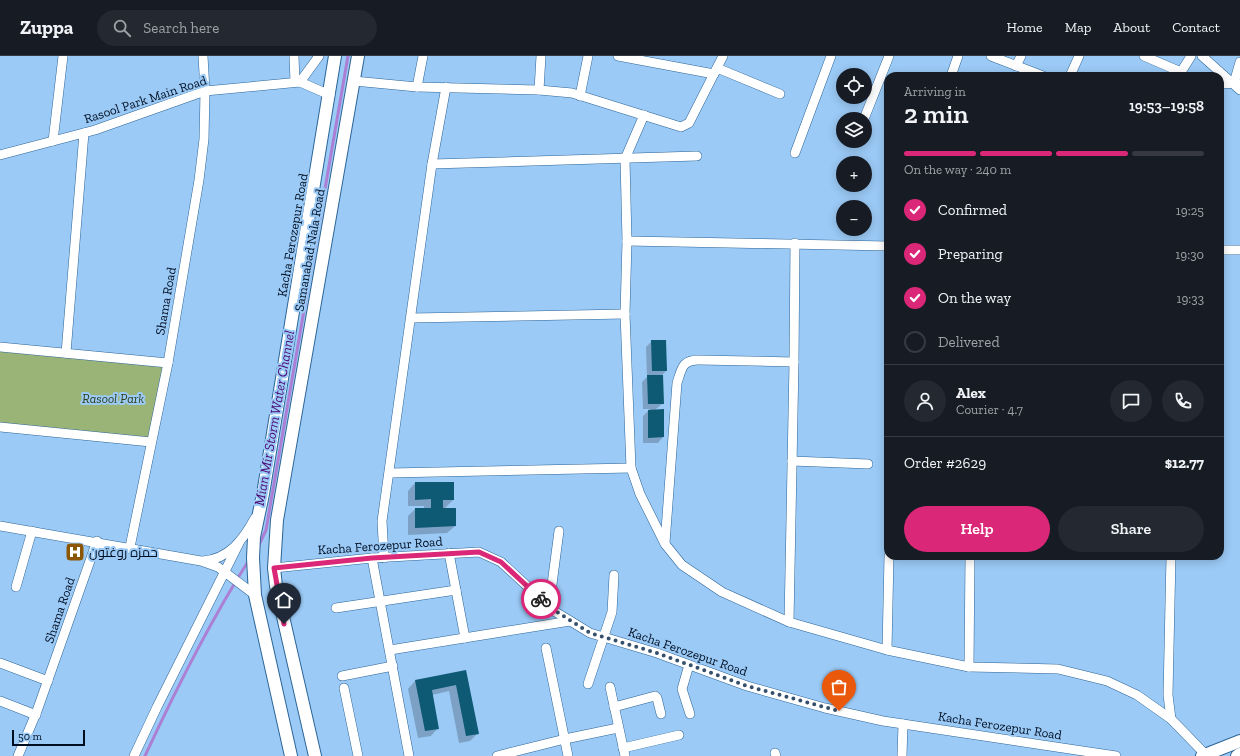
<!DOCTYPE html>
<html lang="en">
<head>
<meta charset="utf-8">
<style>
  body { margin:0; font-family:"Zilla Slab",Cairo,serif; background:#242831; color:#f1f3f6; height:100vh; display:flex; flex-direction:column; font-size:15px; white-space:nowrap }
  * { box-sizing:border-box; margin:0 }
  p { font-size:13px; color:#9ea1a6 }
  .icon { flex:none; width:22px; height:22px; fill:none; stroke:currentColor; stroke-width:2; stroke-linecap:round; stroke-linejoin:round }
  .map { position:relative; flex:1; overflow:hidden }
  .details { position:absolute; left:884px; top:16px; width:340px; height:488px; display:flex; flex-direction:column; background:#171b24; border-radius:12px; box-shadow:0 2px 10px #0003 }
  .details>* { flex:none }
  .fabs { position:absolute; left:836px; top:12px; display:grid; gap:8px }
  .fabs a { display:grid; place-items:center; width:36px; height:36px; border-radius:50%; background:#171b24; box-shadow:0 2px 10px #0003; font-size:20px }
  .scale { position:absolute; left:12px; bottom:10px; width:73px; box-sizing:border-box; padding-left:4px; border:2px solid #000e22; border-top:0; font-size:11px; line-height:14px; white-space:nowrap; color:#000e22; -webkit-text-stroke:3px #9bcaf6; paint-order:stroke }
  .pin { position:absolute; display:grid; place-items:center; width:34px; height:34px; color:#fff; margin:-41px -17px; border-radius:50% 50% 50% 0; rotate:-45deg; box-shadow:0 0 4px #0007 }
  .pin .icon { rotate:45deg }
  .courier { position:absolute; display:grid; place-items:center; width:40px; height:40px; margin:-20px; border:3px solid #db2777; border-radius:50%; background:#fff; color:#222; box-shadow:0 1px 5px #0007 }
  .head em { font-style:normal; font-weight:600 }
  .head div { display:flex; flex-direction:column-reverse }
  .head { display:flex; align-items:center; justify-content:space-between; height:68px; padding:0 20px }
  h1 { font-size:26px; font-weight:600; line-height:30px }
  .bar { display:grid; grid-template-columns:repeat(4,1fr); gap:6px 4px; align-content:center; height:48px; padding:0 20px }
  .bar i { height:5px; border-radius:3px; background:#363941 }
  .bar .on { background:#db2777 }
  .bar p { grid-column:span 4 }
  .line { display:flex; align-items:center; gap:10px; padding:0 20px; border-top:1px solid #363941 }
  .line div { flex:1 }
  .round { display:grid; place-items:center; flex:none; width:42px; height:42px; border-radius:21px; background:#242831 }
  ol { padding:0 20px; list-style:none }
  li { display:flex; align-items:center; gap:12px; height:44px }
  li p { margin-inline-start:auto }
  li .icon { padding:4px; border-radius:50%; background:#db2777; color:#fff; stroke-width:4 }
  li:last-child { color:#9ea1a6 }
  li i { width:22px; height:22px; border:2px solid #363941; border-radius:50% }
  .primary-button { display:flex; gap:8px; margin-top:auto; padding:8px 20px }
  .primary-button a { flex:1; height:46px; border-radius:24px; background:#db2777; color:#fff; font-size:16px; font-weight:600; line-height:46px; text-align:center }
  .primary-button a+a { background:#242831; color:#f1f3f6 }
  header { display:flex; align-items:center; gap:24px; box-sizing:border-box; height:56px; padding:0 20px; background:#171b24; border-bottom:1px solid #363941 }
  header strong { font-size:19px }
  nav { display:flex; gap:22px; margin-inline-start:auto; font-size:14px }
  .search { width:280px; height:36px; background:#242831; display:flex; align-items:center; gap:10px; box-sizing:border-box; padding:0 14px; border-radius:22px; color:#9ea1a6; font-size:15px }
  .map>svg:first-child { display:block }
  .green { fill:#9ab478 }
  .shadow { fill:#0003 }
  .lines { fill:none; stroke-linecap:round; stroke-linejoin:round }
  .stream { stroke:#ab7fd3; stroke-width:3 }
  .building { fill:#0e5973 }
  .minor-casing { stroke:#2c6597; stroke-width:10 }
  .major-casing { stroke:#2c6597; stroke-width:14 }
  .minor { stroke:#fff; stroke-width:9 }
  .major { stroke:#fff; stroke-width:12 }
  .done { stroke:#36506c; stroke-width:4; stroke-dasharray:0 7.2 }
  .route { stroke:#db2777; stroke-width:5 }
  .labels { text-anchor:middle; stroke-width:4; stroke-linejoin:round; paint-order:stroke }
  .street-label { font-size:13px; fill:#000e22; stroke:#9bcaf6 }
  .park-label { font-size:13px; font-style:italic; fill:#2f3e17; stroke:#9bcaf6 }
  .poi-label { font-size:13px; fill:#000e22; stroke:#9bcaf6; text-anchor:start }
  .water-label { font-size:14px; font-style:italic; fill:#4b0772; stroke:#9bcaf6 }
</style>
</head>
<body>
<header>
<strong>Zuppa</strong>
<div class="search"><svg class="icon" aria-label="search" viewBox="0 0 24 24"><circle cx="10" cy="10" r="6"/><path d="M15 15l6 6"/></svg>Search here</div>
<nav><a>Home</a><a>Map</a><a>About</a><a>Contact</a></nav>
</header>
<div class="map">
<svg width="1240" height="700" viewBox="0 0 1240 700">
  <rect width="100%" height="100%" fill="#9bcaf6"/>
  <path class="green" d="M0 292 168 307 151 386 0 371Z"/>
  <g class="shadow">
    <path d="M652 285 666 315 661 320 663 347 655 354H663V381L658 387H643V360L650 353H643L642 326 647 321 646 291Z"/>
    <path d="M415 427 453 444 444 453 455 470 447 477 408 479V460L415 453H424V450H408V435Z"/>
    <path d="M466 615 478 677 470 685 459 687 449 635 432 639 438 672 431 680 418 682 408 633 415 625Z"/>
  </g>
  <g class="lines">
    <g class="stream">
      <path d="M258 491 266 474 348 0"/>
      <path d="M145 700C176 633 209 567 249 504"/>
    </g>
  </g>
  <g class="building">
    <path d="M651 284H666L667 315H652Z"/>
    <path d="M647 319H663L664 348H648Z"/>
    <path d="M664 353V381L648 382V354Z"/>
    <path d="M415 426H454V444H443V452H456V470L415 472V452H431V443L415 444Z"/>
    <path d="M466 614 479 678 466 680 456 629 432 634 439 673 425 675 415 624Z"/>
  </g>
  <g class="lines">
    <defs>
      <g id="minor">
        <path d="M294 0 295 26"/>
        <path d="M618 0 714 18"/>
        <path d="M991 0 1043 20"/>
        <path d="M1144 0 1181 16 1191 0"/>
        <path d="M1202 0 1240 34"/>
        <path d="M1016 10 1021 0"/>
        <path d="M717 12 780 38"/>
        <path d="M951 20 958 0"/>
        <path d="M1070 20 1079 0"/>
        <path d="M354 25 417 31 539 34 572 37 681 71 689 67 723 0"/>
        <path d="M300 26 319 0"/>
        <path d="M1234 27 1240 6"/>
        <path d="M1220 28 1237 27"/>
        <path d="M417 31 423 0"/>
        <path d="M539 34 541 0"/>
        <path d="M580 40 588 0"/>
        <path d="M644 59 625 103 627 185 625 258 631 412 640 438 665 488 682 509 722 536 789 566 887 594 969 611 1058 613 1107 625 1137 639 1171 663 1205 698"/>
        <path d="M864 63 889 0"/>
        <path d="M53 85 63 0"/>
        <path d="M795 97 831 0"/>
        <path d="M0 99 95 74 205 35 300 26 330 39"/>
        <path d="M432 108 697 100"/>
        <path d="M627 185 888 190"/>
        <path d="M1220 194H1240"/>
        <path d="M411 262 625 258"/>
        <path d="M0 291 168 307"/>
        <path d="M66 297 84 77"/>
        <path d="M0 371 151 386"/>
        <path d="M792 405 868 408"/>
        <path d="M390 417 631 412"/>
        <path d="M0 470 201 505 218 511 255 539"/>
        <path d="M665 487 677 327C682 312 682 304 699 304L794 306"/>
        <path d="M130 491 168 307 199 124 204 83 205 35 203 0"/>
        <path d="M449 497 465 582"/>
        <path d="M1171 500 1168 639 1171 663"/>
        <path d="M372 502 409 700"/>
        <path d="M384 502 382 465 432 108 446 31"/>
        <path d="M203 505C229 503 243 484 255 462"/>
        <path d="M274 512 372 502 479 496 501 506 554 555 590 577 657 597 747 630 825 652 883 665 1116 700"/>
        <path d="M16 531 32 475"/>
        <path d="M549 551 559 475"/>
        <path d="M336 552 456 534"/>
        <path d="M789 566 794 306 795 187"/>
        <path d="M546 592 568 700"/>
        <path d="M390 594 570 565"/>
        <path d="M887 594 889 500"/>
        <path d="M0 607 48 625"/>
        <path d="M689 609 682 633 690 658"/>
        <path d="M969 611 970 500"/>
        <path d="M342 620 393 610"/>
        <path d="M588 628 612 556 614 519"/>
        <path d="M610 631 625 700"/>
        <path d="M344 632 358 700"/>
        <path d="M0 645 36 659"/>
        <path d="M614 651 655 640 657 642 661 658"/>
        <path d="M623 692 679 679"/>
        <path d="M775 697 776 700"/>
        <path d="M18 700 37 655 97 485"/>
        <path d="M134 700 157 651 239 487"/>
        <path d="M497 700 565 683 618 672"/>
        <path d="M902 700 903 668"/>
      </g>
      <g id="major">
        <path d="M291 700 255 539 253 502 254 481 263 438 335 0"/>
        <path d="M315 700 276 530 274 512 277 464 358 0"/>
        <path d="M1202 700 1240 685"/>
        <path d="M1237 700 1240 698"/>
      </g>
    </defs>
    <use href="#minor" class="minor-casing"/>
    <use href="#major" class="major-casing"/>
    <use href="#minor" class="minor"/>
    <use href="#major" class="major"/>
  </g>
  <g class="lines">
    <path class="done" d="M541 543 554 554 590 577 657 597 747 630 839 655"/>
    <path class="route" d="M284 568 274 512 372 502 479 496 501 506 541 543"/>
  </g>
  <defs>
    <symbol id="hospital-square" viewBox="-11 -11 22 22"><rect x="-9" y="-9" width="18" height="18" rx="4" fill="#8c5607" stroke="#9bcaf6"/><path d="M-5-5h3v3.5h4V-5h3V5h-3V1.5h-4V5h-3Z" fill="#fff"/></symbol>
  </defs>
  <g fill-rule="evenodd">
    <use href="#hospital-square" x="64" y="485" width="22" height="22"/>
  </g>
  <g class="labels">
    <g class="street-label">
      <text transform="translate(145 43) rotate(-18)" y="5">Rasool Park Main Road</text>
      <text transform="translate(292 179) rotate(-80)" y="5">Kacha Ferozepur Road</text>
      <text transform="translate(309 194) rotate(-80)" y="5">Samanabad Nala Road</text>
      <text transform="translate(165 245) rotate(-80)" y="5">Shama Road</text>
      <text transform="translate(380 489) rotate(-4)" y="5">Kacha Ferozepur Road</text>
      <text transform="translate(59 554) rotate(-71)" y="5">Shama Road</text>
      <text transform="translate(688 595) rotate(19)" y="5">Kacha Ferozepur Road</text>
      <text transform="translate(1000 669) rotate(9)" y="5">Kacha Ferozepur Road</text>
    </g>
    <g class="park-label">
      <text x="113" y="347">Rasool Park</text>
    </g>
    <g class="poi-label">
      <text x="89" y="501">حمزه روغتون</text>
    </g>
    <g class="water-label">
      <text transform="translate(274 362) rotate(-80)" y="5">Mian Mir Storm Water Channel</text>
    </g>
  </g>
</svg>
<div class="fabs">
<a><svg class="icon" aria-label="locate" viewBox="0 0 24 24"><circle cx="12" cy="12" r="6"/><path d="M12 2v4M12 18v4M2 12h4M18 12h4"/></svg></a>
<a><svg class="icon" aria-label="layers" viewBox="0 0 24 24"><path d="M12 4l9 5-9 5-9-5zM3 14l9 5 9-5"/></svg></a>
<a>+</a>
<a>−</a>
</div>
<div class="scale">50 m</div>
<div class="pin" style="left:839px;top:655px;background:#ea580c"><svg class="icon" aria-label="bag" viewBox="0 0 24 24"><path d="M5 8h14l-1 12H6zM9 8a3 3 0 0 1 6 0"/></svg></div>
<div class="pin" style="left:284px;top:568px;background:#1f2937"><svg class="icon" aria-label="home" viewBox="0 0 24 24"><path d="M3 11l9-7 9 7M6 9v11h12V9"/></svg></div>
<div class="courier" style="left:541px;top:543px"><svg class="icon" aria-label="bike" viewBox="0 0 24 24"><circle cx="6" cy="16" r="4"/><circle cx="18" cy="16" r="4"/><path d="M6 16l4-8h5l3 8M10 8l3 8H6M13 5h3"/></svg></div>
<section class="details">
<div class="head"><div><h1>2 min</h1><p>Arriving in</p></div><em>19:53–19:58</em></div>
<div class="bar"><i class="on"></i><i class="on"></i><i class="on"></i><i></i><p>On the way · 240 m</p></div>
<ol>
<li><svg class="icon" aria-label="check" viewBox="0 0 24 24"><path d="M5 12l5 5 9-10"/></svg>Confirmed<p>19:25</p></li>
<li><svg class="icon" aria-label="check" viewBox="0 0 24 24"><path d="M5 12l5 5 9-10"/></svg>Preparing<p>19:30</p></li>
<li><svg class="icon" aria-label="check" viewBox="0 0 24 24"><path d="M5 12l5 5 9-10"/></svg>On the way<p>19:33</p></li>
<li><i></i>Delivered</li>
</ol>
<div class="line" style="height:72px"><a class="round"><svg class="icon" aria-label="person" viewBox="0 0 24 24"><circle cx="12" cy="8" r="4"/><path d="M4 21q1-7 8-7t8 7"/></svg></a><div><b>Alex</b><p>Courier · 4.7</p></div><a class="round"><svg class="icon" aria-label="chat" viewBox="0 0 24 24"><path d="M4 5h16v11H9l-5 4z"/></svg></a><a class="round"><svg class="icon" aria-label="phone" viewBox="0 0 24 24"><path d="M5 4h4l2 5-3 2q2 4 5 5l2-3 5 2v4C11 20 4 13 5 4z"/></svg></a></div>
<div class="line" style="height:52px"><div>Order #2629</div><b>$12.77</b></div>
<div class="primary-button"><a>Help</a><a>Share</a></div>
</section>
</div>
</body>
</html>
